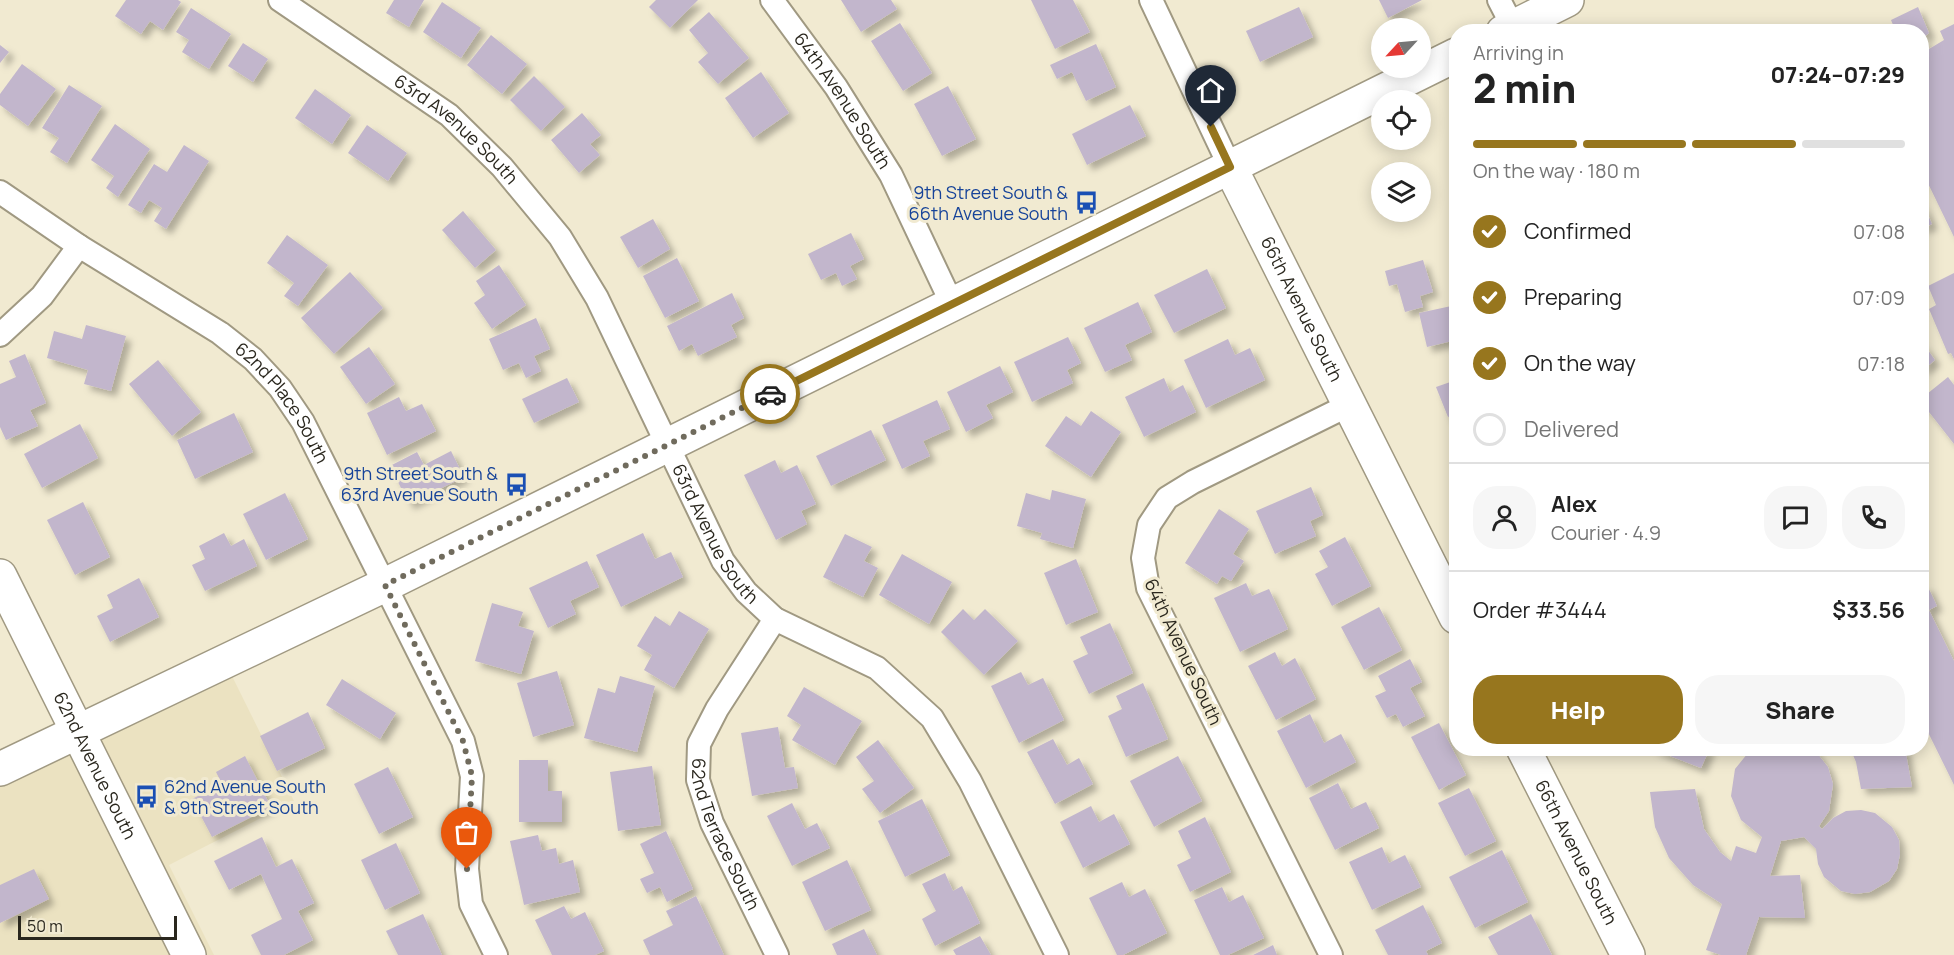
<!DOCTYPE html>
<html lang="en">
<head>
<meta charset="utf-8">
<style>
  body { margin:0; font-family:Manrope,sans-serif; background:#f6f6f6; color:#222; height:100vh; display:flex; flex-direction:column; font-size:22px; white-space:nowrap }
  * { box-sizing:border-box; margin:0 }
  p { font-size:20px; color:#767676 }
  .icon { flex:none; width:33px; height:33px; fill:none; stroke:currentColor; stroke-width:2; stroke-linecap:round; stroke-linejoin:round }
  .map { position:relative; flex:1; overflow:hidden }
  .panel { position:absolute; left:1449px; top:24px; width:480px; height:732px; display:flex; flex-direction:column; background:#fff; border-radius:24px; box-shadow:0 3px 15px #0003 }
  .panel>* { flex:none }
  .needle { width:39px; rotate:244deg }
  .controls { position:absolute; left:1371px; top:18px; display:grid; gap:12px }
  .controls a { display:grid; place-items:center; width:60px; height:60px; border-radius:50%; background:#fff; box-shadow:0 3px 15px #0003; font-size:30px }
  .scale { position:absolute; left:18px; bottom:15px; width:159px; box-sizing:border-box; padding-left:6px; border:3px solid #2a271e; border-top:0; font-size:16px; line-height:21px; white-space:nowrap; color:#2a271e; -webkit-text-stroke:4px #f1ead1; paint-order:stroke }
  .pin { position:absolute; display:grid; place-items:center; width:51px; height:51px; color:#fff; margin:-62px -26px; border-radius:50% 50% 50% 0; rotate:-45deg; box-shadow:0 0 6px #0007 }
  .pin .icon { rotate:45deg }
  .courier { position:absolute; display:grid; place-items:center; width:60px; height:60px; margin:-30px; border:4px solid #97761e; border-radius:50%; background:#fff; color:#222; box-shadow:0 2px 8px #0007 }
  .headline em { font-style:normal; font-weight:800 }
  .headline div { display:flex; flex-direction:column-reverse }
  .headline { display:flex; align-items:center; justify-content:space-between; height:102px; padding:0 24px }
  h1 { font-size:39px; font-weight:800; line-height:45px }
  .bar { display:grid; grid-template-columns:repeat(4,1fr); gap:9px 6px; align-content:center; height:72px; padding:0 24px }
  .bar i { height:8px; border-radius:4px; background:#e0e0e0 }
  .bar .current { background:#97761e }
  .bar p { grid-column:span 4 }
  .line { display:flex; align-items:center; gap:15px; padding:0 24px; border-top:2px solid #e0e0e0 }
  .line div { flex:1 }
  .round { display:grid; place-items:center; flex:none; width:63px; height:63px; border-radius:24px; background:#f6f6f6 }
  ol { padding:0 24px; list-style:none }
  li { display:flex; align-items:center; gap:18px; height:66px }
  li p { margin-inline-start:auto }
  li .icon { padding:6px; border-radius:50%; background:#97761e; color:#fff; stroke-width:4 }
  li:last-child { color:#767676 }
  li i { width:33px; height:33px; border:3px solid #e0e0e0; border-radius:50% }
  .primary-button { display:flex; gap:12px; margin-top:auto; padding:12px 24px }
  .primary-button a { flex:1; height:69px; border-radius:24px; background:#97761e; color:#fff; font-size:24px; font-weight:800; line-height:69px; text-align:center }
  .primary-button a+a { background:#f6f6f6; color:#222 }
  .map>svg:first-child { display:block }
  .built { fill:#ebe2c1 }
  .building { fill:#c2b6cc; filter:url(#shadow) }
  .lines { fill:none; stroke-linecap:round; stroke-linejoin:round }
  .street-casing { stroke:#a09982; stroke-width:26 }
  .secondary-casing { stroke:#a09982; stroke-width:36 }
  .street { stroke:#fff; stroke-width:22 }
  .secondary { stroke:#fff; stroke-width:33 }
  .done { stroke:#706b5d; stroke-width:6; stroke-dasharray:0 10.8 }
  .route { stroke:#97761e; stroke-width:8 }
  .labels { text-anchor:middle; stroke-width:6; stroke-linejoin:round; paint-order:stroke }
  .street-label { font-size:18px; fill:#2a271e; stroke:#f1ead1 }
  .transit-label { font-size:18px; fill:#164399; stroke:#f1ead1; text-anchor:end }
</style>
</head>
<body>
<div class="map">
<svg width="1954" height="955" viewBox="0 0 1954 955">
  <defs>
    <filter id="shadow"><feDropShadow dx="5.5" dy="5.5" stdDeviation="3" flood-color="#0004"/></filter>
  </defs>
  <rect width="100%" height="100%" fill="#f1ead1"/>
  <g class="built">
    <path d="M229 670 294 801 169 865 214 955H203L92 735Z"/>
    <path d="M70 746 175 955H0V781Z"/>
  </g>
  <g class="building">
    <path d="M126 0H178L181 2 163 30 150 21 141 34 115 16Z"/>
    <path d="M394 0H424L409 27 386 13Z"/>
    <path d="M656 0H698L670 28 649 7Z"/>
    <path d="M841 0H891L897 9 861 32Z"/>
    <path d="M1031 0H1073L1090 32 1055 49Z"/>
    <path d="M1379 0H1422L1388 18Z"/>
    <path d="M442 2 481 28 461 58 423 32Z"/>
    <path d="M1299 7 1313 37 1260 62 1246 31Z"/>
    <path d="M1918 7 1929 33 1923 38 1929 49 1944 40 1940 31 1954 24V237L1922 171V32H1896L1891 20Z"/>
    <path d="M191 8 231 34 209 69 182 52 189 40 176 32Z"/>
    <path d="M709 12 749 58 718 84 698 62 708 53 689 30Z"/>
    <path d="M900 23 932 73 903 91 871 41Z"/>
    <path d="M491 35 527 64 502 94 467 65Z"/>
    <path d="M243 43 268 59 253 82 228 66Z"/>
    <path d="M1096 44 1116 87 1086 101 1072 72 1057 79 1050 65Z"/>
    <path d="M0 45 9 52 0 63Z"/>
    <path d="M22 64 56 89 28 126 0 105V94Z"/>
    <path d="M761 72 789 113 753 138 725 98Z"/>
    <path d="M534 76 565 107 541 131 510 100Z"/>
    <path d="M69 85 102 106 67 163 50 152 59 138 42 128Z"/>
    <path d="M948 86 976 139 942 156 914 104Z"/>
    <path d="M315 89 351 115 332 144 295 118Z"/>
    <path d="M1130 105 1146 136 1087 165 1072 134Z"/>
    <path d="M582 113 601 135 590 144 600 155 579 173 551 140Z"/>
    <path d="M115 124 150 149 118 197 106 188 114 176 91 160Z"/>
    <path d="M367 125 407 153 388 181 348 153Z"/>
    <path d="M184 145 209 161 166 229 154 221 162 208 149 200 141 213 128 205 154 164 167 172Z"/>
    <path d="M1922 202 1932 224 1922 229Z"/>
    <path d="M463 211 496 250 475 268 442 230Z"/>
    <path d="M653 219 670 249 638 268 620 237Z"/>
    <path d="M851 233 864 259 850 266 857 279 842 286 836 273 821 280 808 254Z"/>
    <path d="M287 235 328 265 298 306 284 296 294 283 267 263Z"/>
    <path d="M677 258 699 301 665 318 643 276Z"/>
    <path d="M1423 260 1433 292 1420 296 1423 307 1405 312 1397 284 1389 286 1385 271Z"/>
    <path d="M499 265 526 305 492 329 474 303 485 295 476 281Z"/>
    <path d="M1207 269 1226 308 1174 333 1154 295Z"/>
    <path d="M350 272 383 308 334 354 301 318Z"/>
    <path d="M1954 273V359L1951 353 1948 354 1929 309 1936 305 1928 286Z"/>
    <path d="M732 293 744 318 731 325 737 337 698 356 692 344 679 351 667 326Z"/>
    <path d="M1138 302 1152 332 1125 345 1132 360 1105 372 1084 328Z"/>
    <path d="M1456 305V340L1427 347 1419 313Z"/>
    <path d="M536 318 550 349 534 356 541 371 526 378 519 363 503 370 489 339Z"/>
    <path d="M86 325 126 336 111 391 84 384 88 370 47 358 54 331 82 339Z"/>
    <path d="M1068 337 1081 363 1067 370 1073 383 1032 402 1014 362Z"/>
    <path d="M1228 339 1235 355 1250 348 1265 380 1206 408 1184 360Z"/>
    <path d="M1922 342 1935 360 1922 371Z"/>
    <path d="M369 347 395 384 366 404 340 367Z"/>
    <path d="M25 354 46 403 30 410 38 426 6 440 0 427V384L16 377 9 361Z"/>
    <path d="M158 360 201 412 172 436 129 384Z"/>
    <path d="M1000 366 1013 392 986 405 993 418 966 432 947 392Z"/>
    <path d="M1948 377 1954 385V444L1922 403V398Z"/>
    <path d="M567 378 579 402 534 423 522 399Z"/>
    <path d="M1164 378 1170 392 1183 385 1196 412 1144 437 1125 397Z"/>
    <path d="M1456 380V414L1448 417 1436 387Z"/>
    <path d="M399 397 406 411 422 404 436 431 387 455 367 413Z"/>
    <path d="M937 400 950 429 923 441 930 456 902 469 882 425Z"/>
    <path d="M1091 411 1121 432 1091 477 1045 446 1066 416 1081 426Z"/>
    <path d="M234 413 253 452 195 479 177 440Z"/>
    <path d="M80 424 98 458 42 488 24 454Z"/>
    <path d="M871 430 886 460 831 486 816 456Z"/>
    <path d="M451 451 464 477 409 504 390 466 417 452 424 465Z"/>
    <path d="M775 460 781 473 797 465 816 504 801 511 807 524 776 540 744 475Z"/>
    <path d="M1311 487 1323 515 1310 521 1316 536 1275 554 1256 511Z"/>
    <path d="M1052 490 1086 499 1073 548 1040 539 1042 533 1017 526 1026 493 1050 500Z"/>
    <path d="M285 493 308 539 266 560 243 514Z"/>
    <path d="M83 502 110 557 75 575 47 520Z"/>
    <path d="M1219 509 1249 529 1233 554 1244 561 1231 581 1222 576 1217 584 1185 563Z"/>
    <path d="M224 533 231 546 244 539 257 566 205 591 192 565 205 559 199 546Z"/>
    <path d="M643 533 655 559 671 552 683 577 621 607 596 555Z"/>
    <path d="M845 534 872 547 864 561 878 568 863 597 823 577Z"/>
    <path d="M1345 537 1371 586 1332 606 1315 574 1328 567 1319 551Z"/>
    <path d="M902 554 952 582 929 624 879 595Z"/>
    <path d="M1076 559 1098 612 1066 625 1044 573Z"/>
    <path d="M587 561 599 587 570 601 576 614 548 628 529 588Z"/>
    <path d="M139 578 159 617 110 642 97 616 113 608 107 595Z"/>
    <path d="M1246 583 1252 596 1269 589 1288 629 1240 652 1214 598Z"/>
    <path d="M1927 585 1937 606 1929 610 1954 661V785L1922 720V588Z"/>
    <path d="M492 603 523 612 518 626 534 631 521 674 475 661Z"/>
    <path d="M1379 607 1402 650 1364 670 1341 627Z"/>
    <path d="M963 609 974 620 985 609 1018 641 984 675 941 632Z"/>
    <path d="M679 611 709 629 674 688 644 670 652 655 637 646 655 616 670 626Z"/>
    <path d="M1110 623 1133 673 1089 694 1073 661 1088 654 1080 637Z"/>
    <path d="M1275 652 1282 666 1295 658 1316 699 1276 720 1248 666Z"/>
    <path d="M1410 659 1422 682 1410 688 1425 716 1403 727 1396 714 1387 718 1375 696 1386 691 1378 676Z"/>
    <path d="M557 671 574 725 533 737 517 683Z"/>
    <path d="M1021 672 1028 685 1043 678 1064 720 1019 743 991 686Z"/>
    <path d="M620 676 655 686 637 752 584 738 598 688 615 693Z"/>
    <path d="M342 679 396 713 380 739 326 705Z"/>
    <path d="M1143 683 1168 739 1126 757 1108 716 1122 709 1116 696Z"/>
    <path d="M804 687 862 721 835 765 792 740 801 725 787 716Z"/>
    <path d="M308 712 325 748 277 771 260 736Z"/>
    <path d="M1310 714 1324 743 1341 734 1356 762 1306 788 1277 731Z"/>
    <path d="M1439 723 1466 775 1439 790 1411 737Z"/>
    <path d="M778 727 785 768 794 767 798 788 752 796 741 733Z"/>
    <path d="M1053 739 1067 765 1079 758 1093 784 1055 804 1027 752Z"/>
    <path d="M878 740 914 788 880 813 862 789 874 781 856 757Z"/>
    <path d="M1710 748 1701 768 1652 749V748Z"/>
    <path d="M1752 748H1813L1828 767 1833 784 1829 811 1819 826 1822 829 1833 818 1846 811 1861 810 1875 813 1892 827 1899 840 1900 854 1897 869 1889 881 1870 892 1855 894 1841 891 1824 877 1818 864 1816 849 1804 837 1781 841 1770 876 1800 875 1805 918 1759 917 1746 955H1721L1706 950 1722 904 1693 885 1669 858 1655 827 1650 792 1695 789 1704 829 1720 852 1731 861 1736 846 1756 853 1762 837 1741 820 1731 796 1735 769Z"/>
    <path d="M1850 748H1905L1912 787 1861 789 1856 762Z"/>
    <path d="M245 756 271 807 212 837 192 799 222 784 216 772Z"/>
    <path d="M1178 756 1202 801 1154 827 1130 781Z"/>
    <path d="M519 760H548V791H562V822H519Z"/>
    <path d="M652 766 661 825 618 831 610 772Z"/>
    <path d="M388 767 413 817 379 834 354 784Z"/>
    <path d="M1338 783 1351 809 1366 802 1379 828 1335 850 1309 798Z"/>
    <path d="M1469 788 1496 841 1465 856 1438 803Z"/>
    <path d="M922 799 950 855 905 877 878 821Z"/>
    <path d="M792 803 805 829 817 823 830 848 792 866 767 816Z"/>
    <path d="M1091 806 1099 822 1114 814 1130 844 1083 868 1060 822Z"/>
    <path d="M1205 817 1231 872 1190 892 1177 865 1191 858 1178 831Z"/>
    <path d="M666 831 693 889 667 902 660 887 647 893 640 879 654 873 640 844Z"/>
    <path d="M538 835 542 851 556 848 559 864 573 860 580 892 524 905 510 841Z"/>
    <path d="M262 837 276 867 292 859 314 903 298 911 313 940 284 955H261L251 935 282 919 261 874 229 890 214 861Z"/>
    <path d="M396 843 420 893 385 910 361 860Z"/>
    <path d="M1382 847 1389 863 1405 855 1421 887 1372 910 1349 862Z"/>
    <path d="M1502 850 1528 902 1475 928 1449 877Z"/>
    <path d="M847 860 871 910 825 931 802 882Z"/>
    <path d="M34 869 49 899 0 923V885Z"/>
    <path d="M945 873 953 891 962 886 980 923 935 946 922 919 936 911 922 884Z"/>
    <path d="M1122 882 1129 897 1145 889 1167 933 1123 955H1117L1089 898Z"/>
    <path d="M1222 887 1229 902 1243 895 1264 938 1228 955H1220L1194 900Z"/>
    <path d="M696 896 724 955H650L643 940 673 925 666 911Z"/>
    <path d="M1423 905 1442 943 1426 951 1428 955H1388L1375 930Z"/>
    <path d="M564 906 571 919 585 912 604 951 595 955H552L535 920Z"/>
    <path d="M423 914 442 955H398L386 931Z"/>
    <path d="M1531 914 1552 955H1498L1488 937Z"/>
    <path d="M864 929 877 955H837L832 944Z"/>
    <path d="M980 936 991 955H956L953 950Z"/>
    <path d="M1273 945 1277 955H1253Z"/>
  </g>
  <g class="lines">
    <defs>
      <g id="street">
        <path id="s1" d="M280 0 449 115 502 167 560 237 597 298 723 561 746 592 775 619 877 668 932 718 970 781 1057 955"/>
        <path id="s2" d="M772 0 836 87 891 175 952 304"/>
        <path d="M1151 0 1230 167"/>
        <path d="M1499 0 1513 27"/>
        <path id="s3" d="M0 192 79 246 220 333 253 359 280 388 303 422 463 741 472 776 467 869 471 904 496 955"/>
        <path d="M0 335 42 296 79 246"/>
        <path id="s4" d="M775 619 717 709 699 744 698 780 712 823 777 955"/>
        <path d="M1331 955 1148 588 1143 558 1149 525 1167 498 1193 482 1349 405"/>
      </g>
      <g id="secondary">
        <path d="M1503 32 1567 0"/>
        <path id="s5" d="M1230 167 1456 617"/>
        <path id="s6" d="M0 576 189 955"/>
        <path id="s7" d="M1523 748 1628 955"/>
        <path d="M0 769 385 585 1456 55"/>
      </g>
    </defs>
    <use href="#street" class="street-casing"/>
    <use href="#secondary" class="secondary-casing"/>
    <use href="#street" class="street"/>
    <use href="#secondary" class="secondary"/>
  </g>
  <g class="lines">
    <path class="done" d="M467 869 472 776 463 741 385 585 770 394"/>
    <path class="route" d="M770 394 1230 167 1211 127"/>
  </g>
  <defs>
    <symbol id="bus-bare" viewBox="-9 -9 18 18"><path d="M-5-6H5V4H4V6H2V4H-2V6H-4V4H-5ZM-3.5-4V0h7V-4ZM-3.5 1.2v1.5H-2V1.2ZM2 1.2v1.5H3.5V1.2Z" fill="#1a4fb4" stroke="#f1ead1" stroke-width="2.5" paint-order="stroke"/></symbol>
  </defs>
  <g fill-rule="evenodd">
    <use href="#bus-bare" x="1070" y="186" width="33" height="33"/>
    <use href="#bus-bare" x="500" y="468" width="33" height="33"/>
    <use href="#bus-bare" x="130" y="780" width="33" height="33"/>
  </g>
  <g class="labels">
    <g class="street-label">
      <text dy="6" stroke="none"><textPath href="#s2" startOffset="123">64th Avenue South</textPath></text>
      <text dy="6" stroke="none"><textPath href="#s1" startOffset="219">63rd Avenue South</textPath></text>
      <text dy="6" stroke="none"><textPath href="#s5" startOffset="159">66th Avenue South</textPath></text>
      <text dy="6" stroke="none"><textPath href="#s3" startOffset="356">62nd Place South</textPath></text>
      <text dy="6" stroke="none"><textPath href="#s1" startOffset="705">63rd Avenue South</textPath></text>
      <text transform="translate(1183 652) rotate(65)" y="6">64th Avenue South</text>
      <text dy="6" stroke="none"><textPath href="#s6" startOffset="212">62nd Avenue South</textPath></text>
      <text dy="6" stroke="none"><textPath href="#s4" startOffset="242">62nd Terrace South</textPath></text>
      <text dy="6" stroke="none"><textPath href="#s7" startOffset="117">66th Avenue South</textPath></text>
    </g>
    <g class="transit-label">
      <text x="1068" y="199">9th Street South &amp;<tspan x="1068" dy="21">66th Avenue South</tspan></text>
      <text x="498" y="480">9th Street South &amp;<tspan x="498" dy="21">63rd Avenue South</tspan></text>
      <text x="164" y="793" text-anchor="start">62nd Avenue South<tspan x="164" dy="21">&amp; 9th Street South</tspan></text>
    </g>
  </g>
</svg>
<div class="controls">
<a><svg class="needle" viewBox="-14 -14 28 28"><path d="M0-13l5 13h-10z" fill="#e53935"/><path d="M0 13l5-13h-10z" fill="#767676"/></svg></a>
<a><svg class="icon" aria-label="locate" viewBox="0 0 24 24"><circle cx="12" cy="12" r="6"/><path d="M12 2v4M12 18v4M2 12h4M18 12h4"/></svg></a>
<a><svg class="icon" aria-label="layers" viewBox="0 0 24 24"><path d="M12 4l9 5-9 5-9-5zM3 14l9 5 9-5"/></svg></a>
</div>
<div class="scale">50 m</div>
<div class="pin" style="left:467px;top:869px;background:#ea580c"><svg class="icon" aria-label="bag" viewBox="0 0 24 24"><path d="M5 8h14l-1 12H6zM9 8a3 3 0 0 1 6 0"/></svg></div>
<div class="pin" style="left:1211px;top:127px;background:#1f2937"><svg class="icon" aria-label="home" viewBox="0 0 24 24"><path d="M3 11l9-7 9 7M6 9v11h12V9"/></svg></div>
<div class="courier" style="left:770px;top:394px"><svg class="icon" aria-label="car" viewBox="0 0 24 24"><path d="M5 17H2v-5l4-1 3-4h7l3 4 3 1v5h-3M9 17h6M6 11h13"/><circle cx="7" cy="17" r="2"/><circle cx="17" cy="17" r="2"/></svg></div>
<section class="panel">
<div class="headline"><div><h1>2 min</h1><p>Arriving in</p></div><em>07:24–07:29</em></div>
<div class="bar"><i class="current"></i><i class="current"></i><i class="current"></i><i></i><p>On the way · 180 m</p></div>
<ol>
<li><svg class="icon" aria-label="check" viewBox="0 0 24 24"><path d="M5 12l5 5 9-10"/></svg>Confirmed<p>07:08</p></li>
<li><svg class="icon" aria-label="check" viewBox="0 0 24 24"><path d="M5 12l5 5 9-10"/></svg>Preparing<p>07:09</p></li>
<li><svg class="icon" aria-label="check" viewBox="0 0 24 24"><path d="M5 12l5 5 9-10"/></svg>On the way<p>07:18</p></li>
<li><i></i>Delivered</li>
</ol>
<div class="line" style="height:108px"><a class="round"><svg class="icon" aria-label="person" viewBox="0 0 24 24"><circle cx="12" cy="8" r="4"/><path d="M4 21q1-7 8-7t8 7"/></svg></a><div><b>Alex</b><p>Courier · 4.9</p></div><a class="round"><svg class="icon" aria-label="chat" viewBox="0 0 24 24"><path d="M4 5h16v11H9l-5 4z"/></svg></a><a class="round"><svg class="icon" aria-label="phone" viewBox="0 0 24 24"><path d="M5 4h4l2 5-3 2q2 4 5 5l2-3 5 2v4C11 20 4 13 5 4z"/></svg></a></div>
<div class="line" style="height:78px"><div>Order #3444</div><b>$33.56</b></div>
<div class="primary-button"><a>Help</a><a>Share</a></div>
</section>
</div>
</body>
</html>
